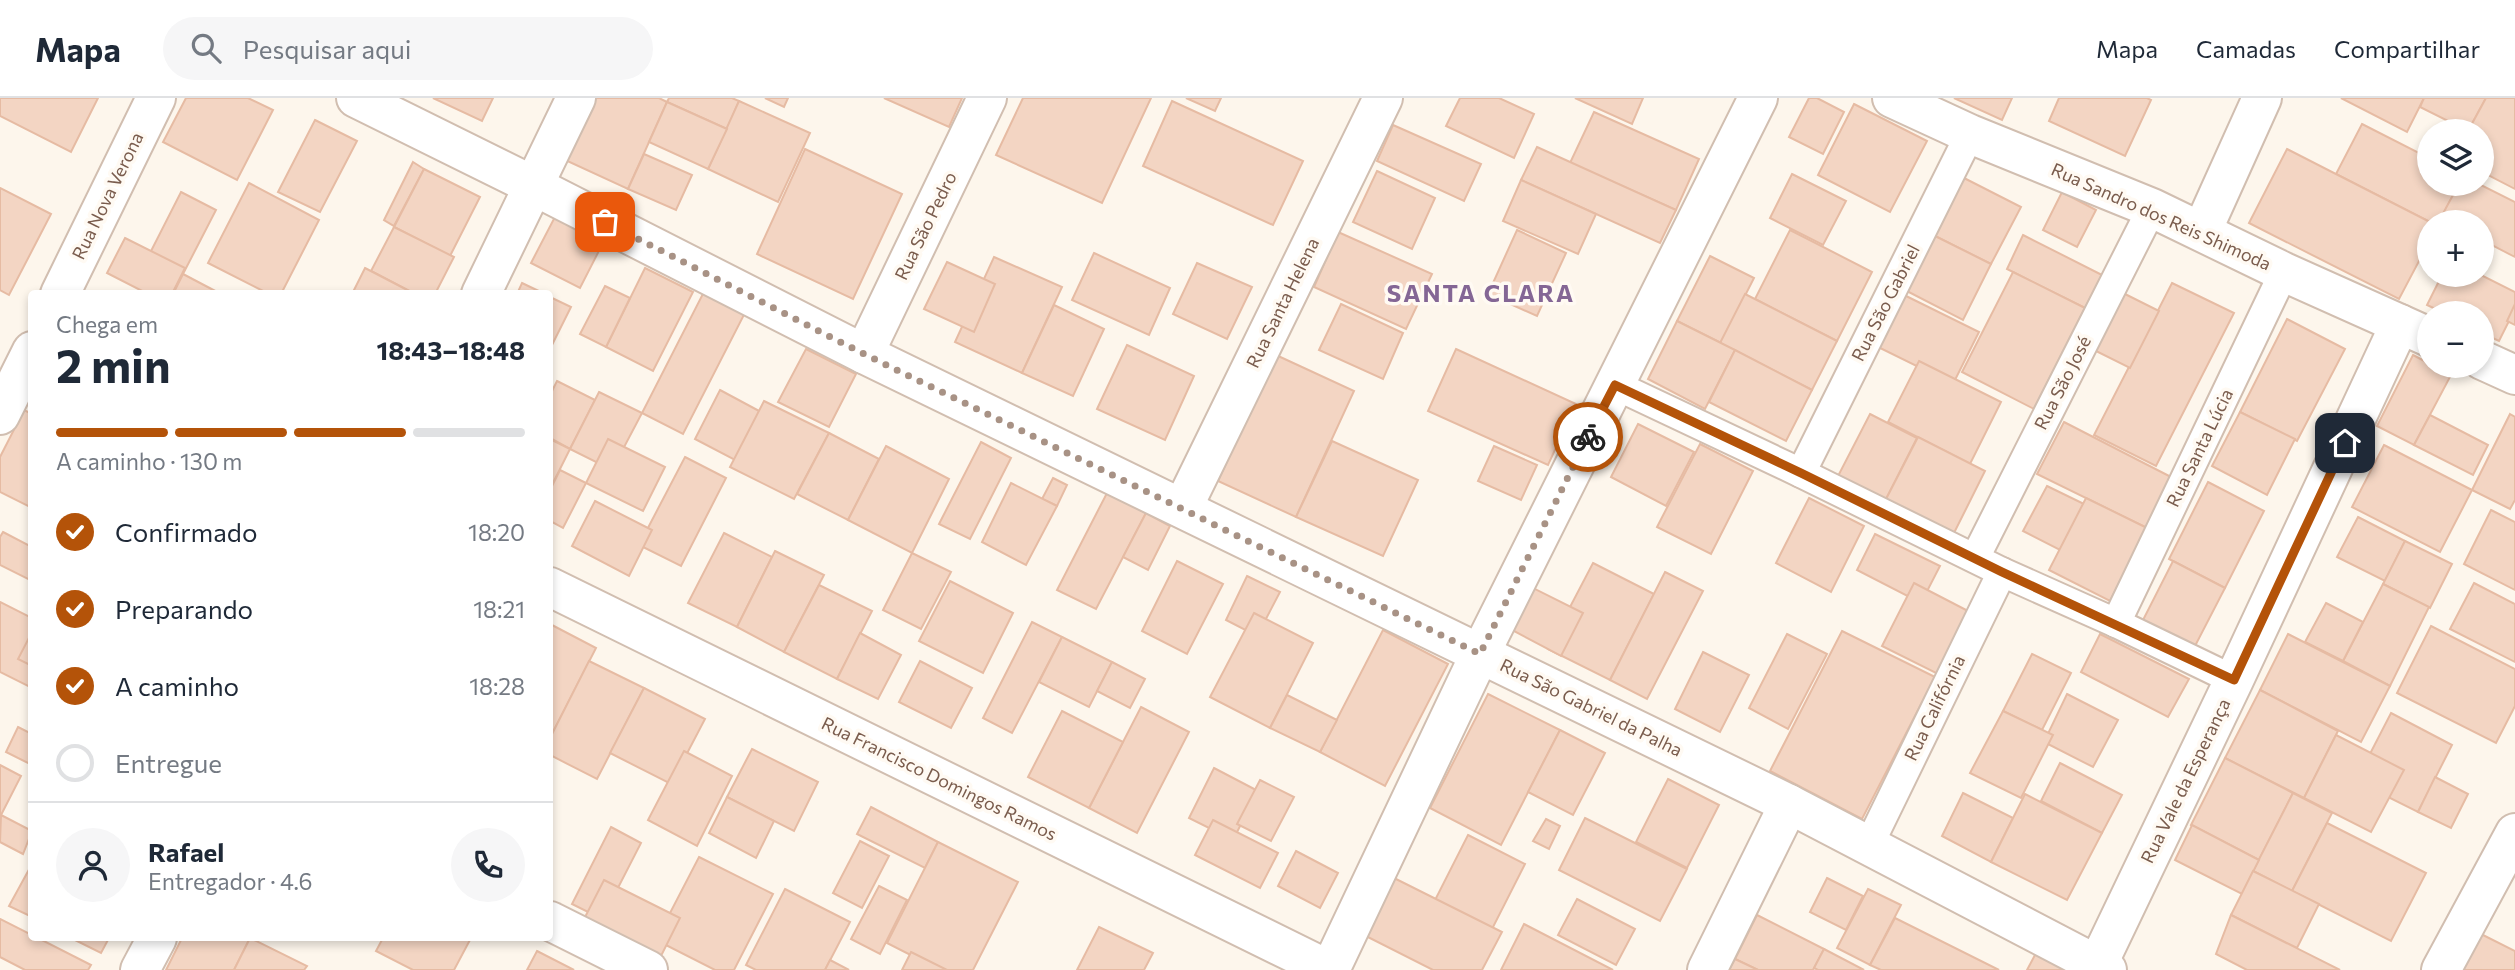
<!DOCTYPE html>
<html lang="pt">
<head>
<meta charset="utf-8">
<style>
  body { margin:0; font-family:Commissioner,sans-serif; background:#f6f6f7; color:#1f2937; height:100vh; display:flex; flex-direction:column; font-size:26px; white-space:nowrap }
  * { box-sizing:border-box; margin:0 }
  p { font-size:23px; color:#747a83 }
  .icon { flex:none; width:38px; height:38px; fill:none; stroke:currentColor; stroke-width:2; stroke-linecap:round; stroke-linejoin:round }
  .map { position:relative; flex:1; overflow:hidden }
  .drawer { position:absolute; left:28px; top:192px; width:525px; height:651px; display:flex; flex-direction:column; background:#fff; border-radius:7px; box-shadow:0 4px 10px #0003 }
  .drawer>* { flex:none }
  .buttons { position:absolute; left:2417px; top:21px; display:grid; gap:14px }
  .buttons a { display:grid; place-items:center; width:77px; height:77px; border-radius:50%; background:#fff; box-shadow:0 4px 10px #0003; font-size:35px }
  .pin { position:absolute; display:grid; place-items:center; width:60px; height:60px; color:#fff; margin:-30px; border-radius:14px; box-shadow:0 4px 10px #0006 }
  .courier { position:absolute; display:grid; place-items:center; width:70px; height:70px; margin:-35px; border:5px solid #b45309; border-radius:50%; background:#fff; color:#222; box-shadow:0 2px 9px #0007 }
  .headline em { font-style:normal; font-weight:700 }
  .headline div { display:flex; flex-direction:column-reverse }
  .headline { display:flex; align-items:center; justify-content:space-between; height:119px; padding:0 28px }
  h1 { font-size:46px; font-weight:700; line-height:52px }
  .bar { display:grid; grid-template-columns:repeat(4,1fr); gap:10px 7px; align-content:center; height:84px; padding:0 28px }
  .bar i { height:9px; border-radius:5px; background:#e0e1e3 }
  .bar .current { background:#b45309 }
  .bar p { grid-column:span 4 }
  .line { display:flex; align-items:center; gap:18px; padding:0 28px; border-top:2px solid #e0e1e3 }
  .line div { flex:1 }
  .round { display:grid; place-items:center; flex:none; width:74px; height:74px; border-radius:37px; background:#f6f6f7 }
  ol { padding:0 28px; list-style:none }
  li { display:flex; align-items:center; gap:21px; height:77px }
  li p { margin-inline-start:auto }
  li .icon { padding:7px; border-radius:50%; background:#b45309; color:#fff; stroke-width:4 }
  li:last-child { color:#747a83 }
  li i { width:38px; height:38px; border:4px solid #e0e1e3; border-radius:50% }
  header { display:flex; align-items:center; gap:42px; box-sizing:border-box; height:98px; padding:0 35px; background:#fff; border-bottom:2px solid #e0e1e3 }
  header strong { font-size:33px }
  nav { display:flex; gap:38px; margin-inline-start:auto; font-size:24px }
  .search { width:490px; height:63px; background:#f6f6f7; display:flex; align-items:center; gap:18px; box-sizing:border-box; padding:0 24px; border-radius:38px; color:#747a83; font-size:26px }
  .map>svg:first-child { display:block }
  .building { fill:#f3d5c3; stroke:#e6bba3; stroke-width:2 }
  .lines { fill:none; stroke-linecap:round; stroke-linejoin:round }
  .service-casing { stroke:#d1beb0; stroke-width:32 }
  .minor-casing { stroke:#d1beb0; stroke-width:42 }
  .service { stroke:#fff; stroke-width:28 }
  .minor { stroke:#fff; stroke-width:38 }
  .done { stroke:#a89285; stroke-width:7; stroke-dasharray:0 12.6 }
  .route { stroke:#b45309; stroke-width:9 }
  .labels { text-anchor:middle; stroke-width:7; stroke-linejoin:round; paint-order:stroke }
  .street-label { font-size:18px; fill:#7a5c4d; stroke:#fffaf3 }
  .district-label { font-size:24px; font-weight:bold; letter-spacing:2px; fill:#846695; stroke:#fffaf3 }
</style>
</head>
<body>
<header>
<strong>Mapa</strong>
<div class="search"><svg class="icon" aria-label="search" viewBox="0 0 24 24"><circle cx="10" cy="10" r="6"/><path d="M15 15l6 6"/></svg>Pesquisar aqui</div>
<nav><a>Mapa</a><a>Camadas</a><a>Compartilhar</a></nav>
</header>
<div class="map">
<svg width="2515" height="872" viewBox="0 0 2515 872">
  <rect width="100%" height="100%" fill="#fdf6ec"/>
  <g class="building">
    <path d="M0 0H98L71 54 0 18Z"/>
    <path d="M186 0H248L273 12 237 82 163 44Z"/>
    <path d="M433 0H493L482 23Z"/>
    <path d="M591 0H659L667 4 628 91 563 61Z"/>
    <path d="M669 0H732L739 3 727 31 667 4Z"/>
    <path d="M765 0H788L784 9Z"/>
    <path d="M884 0H962L949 29Z"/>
    <path d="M1023 0H1151L1102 105 996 57Z"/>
    <path d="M1186 0H1221L1215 13Z"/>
    <path d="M1460 0H1499L1534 16 1514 60 1446 28Z"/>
    <path d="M1575 0H1643L1632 26Z"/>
    <path d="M1809 0H1817L1844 14 1823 56 1789 39Z"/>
    <path d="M1954 0H2012L2002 22Z"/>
    <path d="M2059 0H2147L2151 2 2125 58 2049 23Z"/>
    <path d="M2341 0H2424L2407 34Z"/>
    <path d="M2424 0H2486L2468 33 2420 9Z"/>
    <path d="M2486 0H2515V91L2482 74V33H2468Z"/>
    <path d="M739 3 810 35 778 104 708 71Z"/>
    <path d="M1172 3 1303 63 1273 127 1143 68Z"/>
    <path d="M667 4 727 31 708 71 649 44Z"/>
    <path d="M1854 6 1927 43 1890 114 1818 77Z"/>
    <path d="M1594 14 1699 61 1676 112 1570 65Z"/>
    <path d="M315 22 357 43 320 114 278 94Z"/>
    <path d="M2362 26 2429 60V86H2459L2439 124H2430L2336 76Z"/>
    <path d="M1393 27 1481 66 1464 103 1377 63Z"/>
    <path d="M1537 49 1676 112 1660 145 1521 82Z"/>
    <path d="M805 51 902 96 853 201 757 156Z"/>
    <path d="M2287 51 2430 124 2429 144 2399 201 2249 125Z"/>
    <path d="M644 56 692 77 676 112 628 91Z"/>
    <path d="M413 64 424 71 394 128 384 122Z"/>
    <path d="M424 71 480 99 450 158 394 129Z"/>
    <path d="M1377 73 1435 100 1412 151 1353 124Z"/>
    <path d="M1792 76 1846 103 1823 147 1770 120Z"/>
    <path d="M1964 80 2021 109 1991 166 1935 138Z"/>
    <path d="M1521 82 1596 116 1578 156 1503 123Z"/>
    <path d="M249 85 319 122 281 196H269L208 165Z"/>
    <path d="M2459 86H2479L2515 104V159L2482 142V124H2446L2440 121Z"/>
    <path d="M0 90 51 116 9 197 0 192Z"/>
    <path d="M181 94 216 112 183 176 148 159Z"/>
    <path d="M2062 94 2096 112 2077 149 2043 132Z"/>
    <path d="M557 115 606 139 580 190 531 165Z"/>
    <path d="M394 129 454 159 435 196H415L371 173Z"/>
    <path d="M1517 132 1566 155 1537 218 1488 196Z"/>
    <path d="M1790 132 1872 174 1837 243 1755 201Z"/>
    <path d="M1338 134 1432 176 1406 231 1314 189Z"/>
    <path d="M1927 134 1991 166 1963 222 1899 189Z"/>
    <path d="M2023 137 2102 177 2085 210 2007 171Z"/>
    <path d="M125 140 185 170 172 196H148L107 175Z"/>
    <path d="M1094 155 1170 190 1149 237 1072 202Z"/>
    <path d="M1710 158 1754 180 1721 245 1677 223Z"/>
    <path d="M994 159 1062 189 1022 275 955 244Z"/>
    <path d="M947 164 995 186 974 234 924 211Z"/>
    <path d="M1197 165 1252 189 1227 241 1173 216Z"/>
    <path d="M365 170 415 196H352Z"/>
    <path d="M645 170 693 194 653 273 606 249Z"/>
    <path d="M2013 174 2085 210 2034 311 1962 274Z"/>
    <path d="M183 176 221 196H173Z"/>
    <path d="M2442 177H2481L2515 194V211L2499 243 2482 235V215H2444L2427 207Z"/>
    <path d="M709 184 750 205 683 336 642 315Z"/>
    <path d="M522 185 545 196H517Z"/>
    <path d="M2172 185 2234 215 2156 368 2094 337Z"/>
    <path d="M605 188 630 200 606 249 580 236Z"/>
    <path d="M2121 194 2159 213 2130 270 2092 251Z"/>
    <path d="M1900 195 1979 234 1953 286 1874 247Z"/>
    <path d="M1745 196 1837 243 1812 292 1720 245Z"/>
    <path d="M550 199 571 209 550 251Z"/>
    <path d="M1341 206 1403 235 1383 281 1319 252Z"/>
    <path d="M2515 206V227L2507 223Z"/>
    <path d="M1054 207 1104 231 1073 298 1022 275Z"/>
    <path d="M2287 221 2345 251 2297 343 2240 314Z"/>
    <path d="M1677 223 1735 252 1705 311 1648 281Z"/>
    <path d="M1127 247 1194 278 1165 342 1097 311Z"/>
    <path d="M806 251 856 276 829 329 778 304Z"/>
    <path d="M1456 251 1576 306 1548 367 1428 313Z"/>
    <path d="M1735 252 1812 292 1786 343 1709 304Z"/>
    <path d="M1276 257 1354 293 1296 419 1218 383Z"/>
    <path d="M2413 257 2451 277 2414 347 2377 328Z"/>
    <path d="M1919 263 2001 304 1970 366 1888 324Z"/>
    <path d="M557 283 595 302 570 351 550 340V297Z"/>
    <path d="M720 292 761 314 735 362 695 341Z"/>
    <path d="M599 294 642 315 612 372 570 351Z"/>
    <path d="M764 303 829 335 794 401 730 369Z"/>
    <path d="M24 312 32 316V410L0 394V359Z"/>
    <path d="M2240 314 2295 341 2267 397 2212 368Z"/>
    <path d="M1870 316 1917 340 1884 405 1837 380Z"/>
    <path d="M2510 316 2515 319V402L2510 411 2472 392Z"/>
    <path d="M2430 317 2488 347 2473 377 2414 347Z"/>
    <path d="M2064 324 2173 380 2147 430 2037 376Z"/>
    <path d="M1638 326 1694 354 1666 408 1611 379Z"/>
    <path d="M829 335 879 361 848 422 797 396Z"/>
    <path d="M1918 339 1985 373 1952 439 1884 405Z"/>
    <path d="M550 341 570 351 550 391Z"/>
    <path d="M608 341 665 369 643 413 586 385Z"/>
    <path d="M1332 343 1418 382 1383 458 1296 419Z"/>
    <path d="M981 344 1011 360 970 441 939 426Z"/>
    <path d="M1700 346 1753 373 1711 456 1657 429Z"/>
    <path d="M2384 347 2472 392 2440 454 2352 409Z"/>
    <path d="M886 348 949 381 912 455 848 422Z"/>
    <path d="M1494 348 1537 367 1521 402 1478 383Z"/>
    <path d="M685 359 726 380 681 468 639 447Z"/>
    <path d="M560 372 586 385 563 430 550 423V392Z"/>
    <path d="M1053 380 1067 387 1057 408 1042 401Z"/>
    <path d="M2208 384 2264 413 2225 490 2169 461Z"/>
    <path d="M1011 385 1057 408 1026 467 982 444Z"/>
    <path d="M2047 388 2084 406 2060 452 2023 433Z"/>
    <path d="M1107 395 1146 415 1096 511 1057 492Z"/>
    <path d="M1809 400 1864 428 1831 494 1776 465Z"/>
    <path d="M2086 400 2147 430 2110 503 2049 472Z"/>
    <path d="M595 403 652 432 629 478 572 448Z"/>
    <path d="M2491 412 2515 424V492L2464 466Z"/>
    <path d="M1146 415 1170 428 1148 472 1123 459Z"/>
    <path d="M2358 419 2405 443 2385 483 2337 459Z"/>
    <path d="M3 434 32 449V483L0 467V439Z"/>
    <path d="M724 435 772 459 737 529 688 505Z"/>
    <path d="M1875 436 1940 468 1921 505 1857 472Z"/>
    <path d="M2405 443 2452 466 2430 510 2383 486Z"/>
    <path d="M775 453 824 477 784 554 737 529Z"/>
    <path d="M912 455 951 474 921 531 883 512Z"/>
    <path d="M1177 463 1223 486 1187 556 1142 533Z"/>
    <path d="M2173 463 2225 490 2194 550 2142 524Z"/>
    <path d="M1593 465 1654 496 1610 582 1548 551Z"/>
    <path d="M1665 474 1703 493 1647 601 1610 582Z"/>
    <path d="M1247 478 1280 494 1257 538 1226 522Z"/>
    <path d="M950 483 1013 515 983 575 919 543Z"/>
    <path d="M1521 484 1583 515 1561 558 1499 525Z"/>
    <path d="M1914 485 1970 514 1938 576 1882 548Z"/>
    <path d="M2474 485 2515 506V564L2450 531Z"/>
    <path d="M2383 486 2429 509 2390 588 2343 563Z"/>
    <path d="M819 487 872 513 837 581 784 554Z"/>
    <path d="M0 504 32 520V590L0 574Z"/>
    <path d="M2326 505 2363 524 2343 563 2305 544Z"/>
    <path d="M1254 515 1313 545 1270 630 1210 599Z"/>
    <path d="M1032 524 1062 539 1012 635 983 620Z"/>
    <path d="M550 526 596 550 550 640Z"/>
    <path d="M2431 528 2515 571V608L2496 645 2397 595Z"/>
    <path d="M1383 532 1448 566 1385 688 1320 654Z"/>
    <path d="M1842 533 1935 579 1862 721 1770 673Z"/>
    <path d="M32 534V568L18 561Z"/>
    <path d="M860 535 901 557 878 601 837 581Z"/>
    <path d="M1787 536 1827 556 1788 631 1749 610Z"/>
    <path d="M2100 536 2189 581 2168 619 2081 574Z"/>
    <path d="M2288 536 2390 588 2361 644 2260 592Z"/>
    <path d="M1062 539 1112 564 1089 609 1039 584Z"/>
    <path d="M1703 554 1749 577 1720 634 1675 611Z"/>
    <path d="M2032 556 2071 575 2042 632 2003 613Z"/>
    <path d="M589 563 644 590 597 681 550 657V640Z"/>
    <path d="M920 563 972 590 951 630 899 604Z"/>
    <path d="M1112 564 1145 581 1130 610 1097 593Z"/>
    <path d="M644 590 705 621 671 686 610 655Z"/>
    <path d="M2260 592 2338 633 2304 700 2225 660Z"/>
    <path d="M1488 596 1560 632 1501 747 1430 710Z"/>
    <path d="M2067 596 2118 622 2093 669 2044 644Z"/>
    <path d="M1287 597 1337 622 1320 654 1270 630Z"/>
    <path d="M1141 609 1189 634 1137 735 1089 710Z"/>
    <path d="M1062 613 1123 644 1089 710 1028 679Z"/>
    <path d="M2003 613 2053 637 2021 700 1970 675Z"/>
    <path d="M2391 615 2452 647 2418 714 2356 683Z"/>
    <path d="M18 629 32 636V667L6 654Z"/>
    <path d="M1560 632 1605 655 1573 717 1528 694Z"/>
    <path d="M2336 637 2404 672 2371 734 2304 700Z"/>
    <path d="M752 651 818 684 794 733 727 699Z"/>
    <path d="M684 653 732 678 697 748 648 722Z"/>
    <path d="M2225 660 2293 695 2259 762 2191 727Z"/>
    <path d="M2060 665 2122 697 2102 735 2041 703Z"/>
    <path d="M0 667 21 678 0 719Z"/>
    <path d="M1214 670 1258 693 1233 742 1189 720Z"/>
    <path d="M2435 679 2468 696 2451 730 2418 714Z"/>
    <path d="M1668 681 1719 707 1687 770 1636 744Z"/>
    <path d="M1260 682 1294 699 1271 743 1237 726Z"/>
    <path d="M1963 695 2013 720 1991 764 1942 738Z"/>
    <path d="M2293 695 2332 715 2292 793 2253 773Z"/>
    <path d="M2025 696 2102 735 2067 802 1991 764Z"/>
    <path d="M727 699 774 723 756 760 709 735Z"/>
    <path d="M871 709 938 744 925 770 857 736Z"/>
    <path d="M1 717 32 733 23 756 0 744Z"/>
    <path d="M1585 720 1687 771 1660 823 1559 772Z"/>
    <path d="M1546 721 1560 728 1549 751 1533 743Z"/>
    <path d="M1213 722 1278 755 1260 790 1195 757Z"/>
    <path d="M2327 725 2426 775 2391 843 2292 793Z"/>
    <path d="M2192 727 2259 762 2242 796 2175 762Z"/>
    <path d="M611 729 641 745 602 821 572 806Z"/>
    <path d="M1468 737 1525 766 1489 837 1432 808Z"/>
    <path d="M860 743 889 758 862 810 833 795Z"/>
    <path d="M938 744 1018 784 973 872H940L887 845Z"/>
    <path d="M1296 753 1338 775 1320 810 1278 788Z"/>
    <path d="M699 759 773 796 734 872H715L656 842Z"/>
    <path d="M32 766V819L9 808Z"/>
    <path d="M2253 773 2319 806 2297 850 2231 817Z"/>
    <path d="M1384 775 1502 834 1482 872H1433L1354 832Z"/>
    <path d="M1827 780 1863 798 1846 832 1810 814Z"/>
    <path d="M604 782 680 820 660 860 584 821Z"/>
    <path d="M879 788 907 802 880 856 851 841Z"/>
    <path d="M785 791 850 824 825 872H756L746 867Z"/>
    <path d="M1868 791 1901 807 1870 867 1837 850Z"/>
    <path d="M1577 801 1635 831 1616 867 1558 837Z"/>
    <path d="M1757 817 1824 851 1813 872H1758L1735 861Z"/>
    <path d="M2231 817 2340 872H2247L2216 856Z"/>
    <path d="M1895 820 1999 872H1881L1870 867Z"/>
    <path d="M0 821 32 837V840H38L91 867 88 872H25L0 859Z"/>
    <path d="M1524 826 1613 872H1501Z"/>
    <path d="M1099 829 1153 855 1144 872H1077Z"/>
    <path d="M2479 835 2515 853V872H2460Z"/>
    <path d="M71 840H109L101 855Z"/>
    <path d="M182 840H250L234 872H166Z"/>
    <path d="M250 840 307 868 304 872H234Z"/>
    <path d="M383 840H471L454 872H413L376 853Z"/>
    <path d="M1824 851 1864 872H1818L1814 870Z"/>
    <path d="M537 853 574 872H527Z"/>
    <path d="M911 854 947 872H902Z"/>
    <path d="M2036 855 2069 872H2027Z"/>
    <path d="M1735 861 1758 872H1729Z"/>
    <path d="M830 862 849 872H825Z"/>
  </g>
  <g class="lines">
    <defs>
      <g id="service">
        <path d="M1615 287 1801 375 2002 474 2116 525 2234 582"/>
        <path d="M1801 375 1970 36"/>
        <path d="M1975 460 2152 110"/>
        <path d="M2116 525 2284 174"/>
        <path d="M1869 747 2002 474"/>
      </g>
      <g id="minor">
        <path d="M356 0 534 88 864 256 1789 706 2107 872"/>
        <path d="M1892 0 1970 36 2152 110 2284 174 2429 239"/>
        <path d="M2202 133 2262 0"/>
        <path d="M60 196 156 0"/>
        <path d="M481 196 576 0"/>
        <path d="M864 256 987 0"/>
        <path d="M2482 262 2515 277"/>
        <path d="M0 317 32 253"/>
        <path d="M1183 409 1383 0"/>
        <path d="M550 489 1329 872"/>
        <path d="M550 823 648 872"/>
        <path d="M140 872 157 840"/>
        <path d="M1330 872 1480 556 1758 0"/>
        <path d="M1707 872 1789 706"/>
        <path d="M2095 872 2234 582 2400 226"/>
        <path d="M2441 872 2515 735"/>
      </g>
    </defs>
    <use href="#service" class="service-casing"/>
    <use href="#minor" class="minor-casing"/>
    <use href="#service" class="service"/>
    <use href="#minor" class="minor"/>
  </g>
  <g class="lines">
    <path class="done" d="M605 124 864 256 1480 556 1588 339"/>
    <path class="route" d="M1588 339 1615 287 1801 375 2002 474 2234 582 2345 345"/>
  </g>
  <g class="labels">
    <g class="street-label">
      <text transform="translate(108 98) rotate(-64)" y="6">Rua Nova Verona</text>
      <text transform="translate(2161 119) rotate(24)" y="6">Rua Sandro dos Reis Shimoda</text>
      <text transform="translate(926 128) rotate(-64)" y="6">Rua São Pedro</text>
      <text transform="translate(1283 205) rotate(-64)" y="6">Rua Santa Helena</text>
      <text transform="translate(1886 205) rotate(-63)" y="6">Rua São Gabriel</text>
      <text transform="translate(2063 285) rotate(-63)" y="6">Rua São José</text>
      <text transform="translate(2200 350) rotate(-64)" y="6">Rua Santa Lúcia</text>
      <text transform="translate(1591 610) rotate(26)" y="6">Rua São Gabriel da Palha</text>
      <text transform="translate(1935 610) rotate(-64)" y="6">Rua Califórnia</text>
      <text transform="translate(939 681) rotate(26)" y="6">Rua Francisco Domingos Ramos</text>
      <text transform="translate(2186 683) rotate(-64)" y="6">Rua Vale da Esperança</text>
    </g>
    <g class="district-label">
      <text x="1481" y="204">SANTA CLARA</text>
    </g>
  </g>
</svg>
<div class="buttons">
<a><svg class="icon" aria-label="layers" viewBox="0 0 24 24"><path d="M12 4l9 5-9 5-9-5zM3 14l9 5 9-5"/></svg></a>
<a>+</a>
<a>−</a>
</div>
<div class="pin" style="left:605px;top:124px;background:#ea580c"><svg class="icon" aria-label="bag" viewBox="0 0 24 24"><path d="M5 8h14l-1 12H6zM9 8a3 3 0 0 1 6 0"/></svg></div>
<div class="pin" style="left:2345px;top:345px;background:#1f2937"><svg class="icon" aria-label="home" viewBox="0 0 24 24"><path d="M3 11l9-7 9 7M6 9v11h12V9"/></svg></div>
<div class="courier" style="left:1588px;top:339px"><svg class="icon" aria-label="bike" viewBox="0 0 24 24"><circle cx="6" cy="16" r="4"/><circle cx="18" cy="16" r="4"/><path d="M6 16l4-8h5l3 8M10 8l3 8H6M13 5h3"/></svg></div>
<section class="drawer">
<div class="headline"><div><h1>2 min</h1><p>Chega em</p></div><em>18:43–18:48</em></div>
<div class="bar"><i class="current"></i><i class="current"></i><i class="current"></i><i></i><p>A caminho · 130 m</p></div>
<ol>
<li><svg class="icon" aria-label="check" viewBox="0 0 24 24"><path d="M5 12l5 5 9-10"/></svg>Confirmado<p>18:20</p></li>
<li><svg class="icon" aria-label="check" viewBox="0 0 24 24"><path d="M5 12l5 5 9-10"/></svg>Preparando<p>18:21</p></li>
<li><svg class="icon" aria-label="check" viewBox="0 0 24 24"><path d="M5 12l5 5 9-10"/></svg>A caminho<p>18:28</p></li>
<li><i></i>Entregue</li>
</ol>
<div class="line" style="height:126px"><a class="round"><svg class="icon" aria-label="person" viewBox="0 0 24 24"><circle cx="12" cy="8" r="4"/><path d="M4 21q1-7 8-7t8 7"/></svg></a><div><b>Rafael</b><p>Entregador · 4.6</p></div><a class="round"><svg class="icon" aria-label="phone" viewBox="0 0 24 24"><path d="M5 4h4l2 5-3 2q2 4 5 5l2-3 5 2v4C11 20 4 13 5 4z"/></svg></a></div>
</section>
</div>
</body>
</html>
